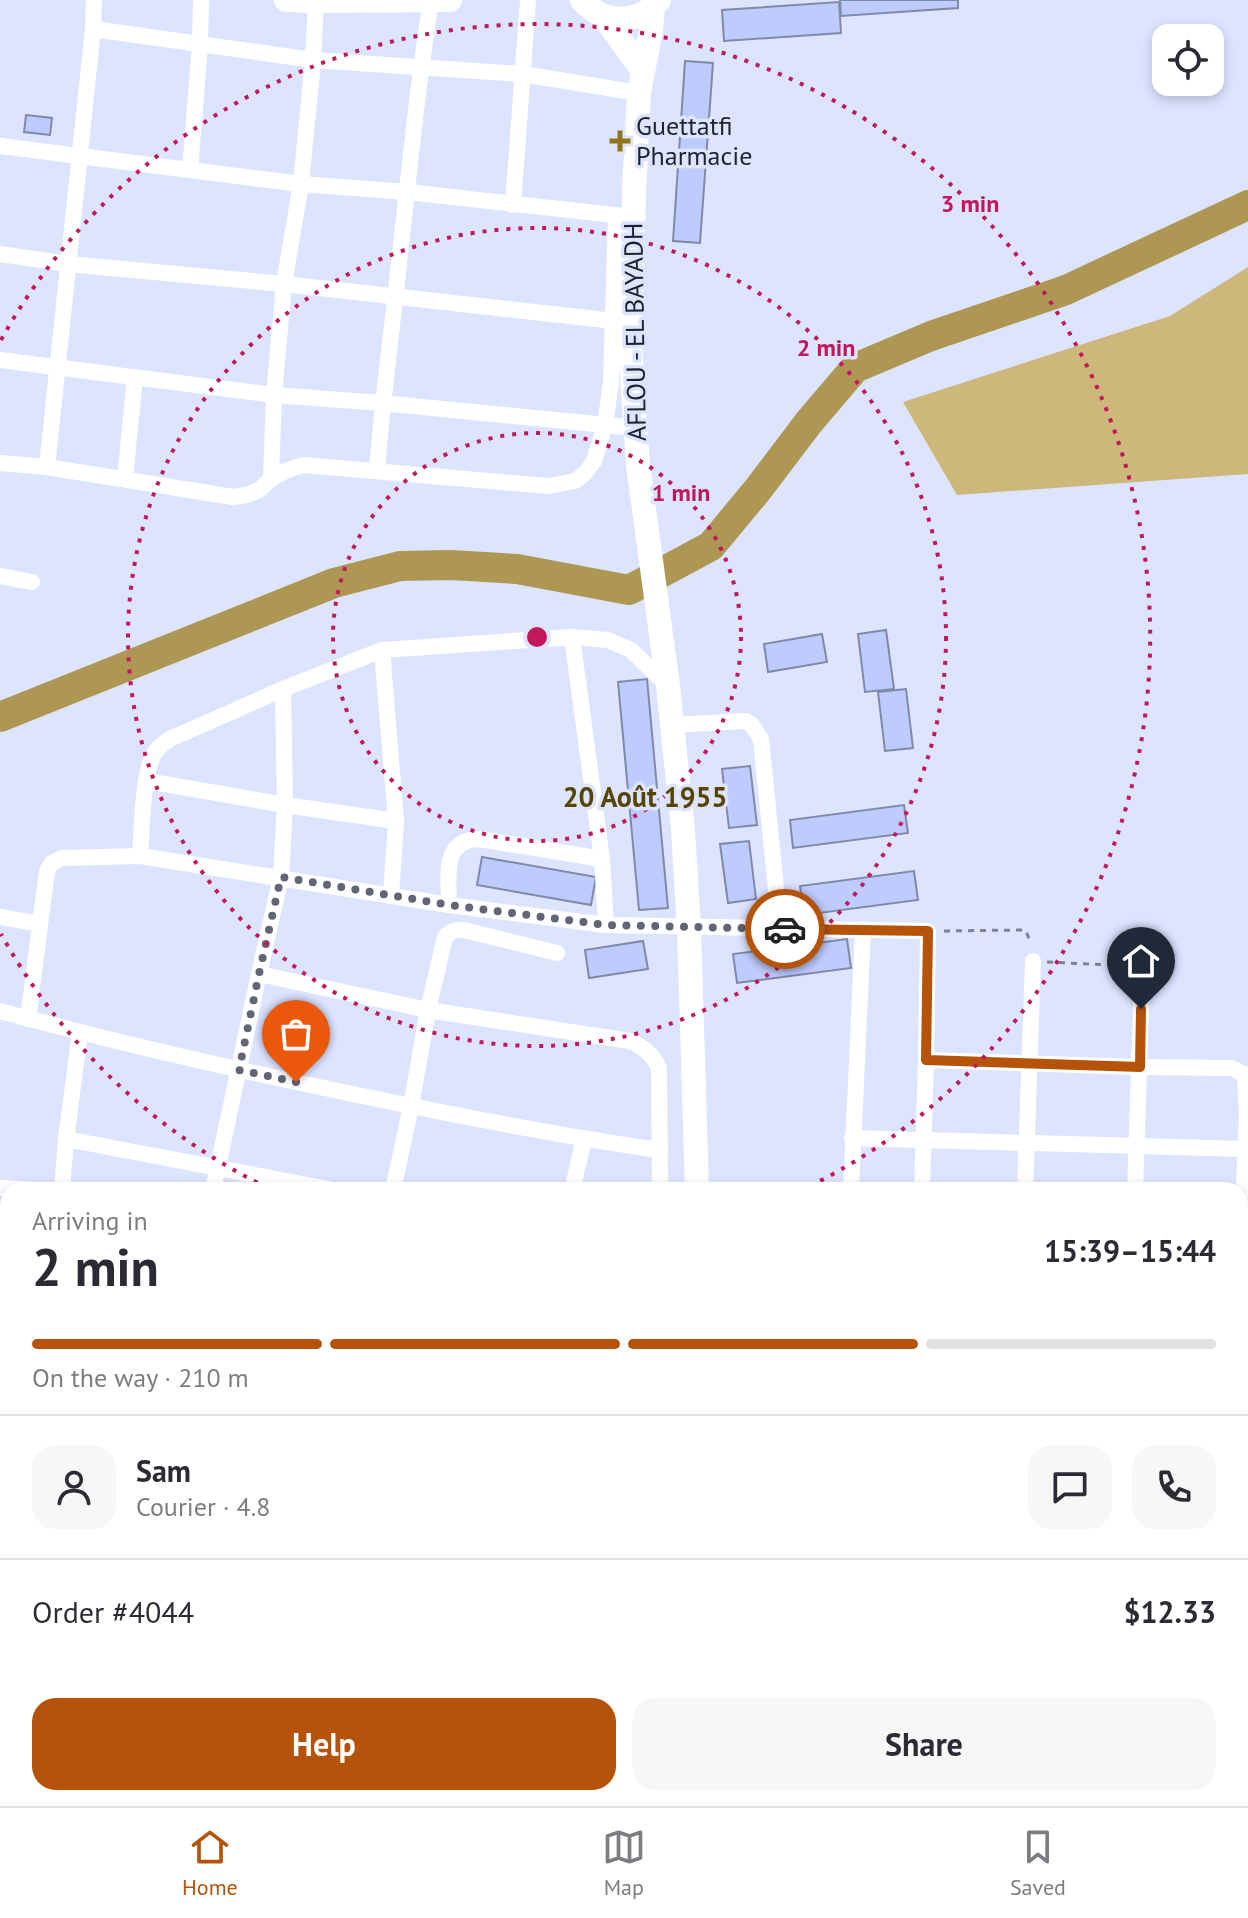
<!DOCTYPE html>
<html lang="en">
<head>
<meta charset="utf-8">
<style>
  body { margin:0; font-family:"PT Sans",sans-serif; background:#f7f7f7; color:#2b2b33; height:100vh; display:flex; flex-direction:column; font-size:30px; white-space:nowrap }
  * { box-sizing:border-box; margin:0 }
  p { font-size:26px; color:#7c7c81 }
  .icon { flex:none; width:44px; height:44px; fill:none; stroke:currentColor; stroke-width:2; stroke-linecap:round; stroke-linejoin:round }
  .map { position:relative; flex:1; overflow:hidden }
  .side { position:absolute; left:0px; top:1182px; width:1248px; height:624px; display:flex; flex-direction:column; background:#fff; border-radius:24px 24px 0 0; box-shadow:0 4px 12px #0003 }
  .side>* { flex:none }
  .buttons { position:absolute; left:1152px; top:24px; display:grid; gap:16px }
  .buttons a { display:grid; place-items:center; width:72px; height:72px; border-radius:16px; background:#fff; box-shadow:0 4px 12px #0003; font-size:40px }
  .pin { position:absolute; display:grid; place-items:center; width:68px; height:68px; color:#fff; margin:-82px -34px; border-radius:50% 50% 50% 0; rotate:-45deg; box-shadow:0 0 8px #0007 }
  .pin .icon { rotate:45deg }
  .courier { position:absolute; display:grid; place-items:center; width:80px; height:80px; margin:-40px; border:6px solid #b45309; border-radius:50%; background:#fff; color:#222; box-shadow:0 2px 10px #0007 }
  .overview em { font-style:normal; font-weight:700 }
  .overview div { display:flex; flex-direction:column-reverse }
  .overview { display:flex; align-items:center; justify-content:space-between; height:136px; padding:0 32px }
  h1 { font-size:52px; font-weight:700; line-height:60px }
  .bar { display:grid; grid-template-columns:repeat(4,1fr); gap:12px 8px; align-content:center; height:96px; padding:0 32px }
  .bar i { height:10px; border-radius:6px; background:#e1e1e2 }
  .bar .on { background:#b45309 }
  .bar p { grid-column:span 4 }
  .line { display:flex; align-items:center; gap:20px; padding:0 32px; border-top:2px solid #e1e1e2 }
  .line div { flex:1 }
  .round { display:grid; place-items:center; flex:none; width:84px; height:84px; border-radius:24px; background:#f7f7f7 }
  .button { display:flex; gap:16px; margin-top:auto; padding:16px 32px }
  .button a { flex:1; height:92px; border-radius:24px; background:#b45309; color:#fff; font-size:32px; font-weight:700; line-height:92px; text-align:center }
  .button a+a { background:#f7f7f7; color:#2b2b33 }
  .tabs { display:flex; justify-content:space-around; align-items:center; height:112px; border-top:2px solid #e1e1e2; background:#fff; font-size:22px; color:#7c7c81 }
  .tabs a { display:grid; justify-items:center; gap:4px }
  .tabs .on { color:#b45309 }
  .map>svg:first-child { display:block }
  .green { fill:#cdb77a }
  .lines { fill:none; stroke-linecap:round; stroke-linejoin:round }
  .river { stroke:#ae9653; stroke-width:30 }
  .building { fill:#bdcbfe; stroke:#8089a7; stroke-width:2 }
  .path { stroke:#7d8396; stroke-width:3; stroke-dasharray:6 6; stroke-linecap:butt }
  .street { stroke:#fff; stroke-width:16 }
  .primary { stroke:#fff; stroke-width:24 }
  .done { stroke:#616677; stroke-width:8; stroke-dasharray:0 14.4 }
  .route { stroke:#b45309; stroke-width:10 }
  .ring { fill:none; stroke:#c2185b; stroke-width:4; stroke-dasharray:4 8 }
  .poi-dot { fill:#907419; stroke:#dde4ff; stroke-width:3 }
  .labels { text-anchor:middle; stroke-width:7; stroke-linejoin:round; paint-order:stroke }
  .poi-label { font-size:26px; fill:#1e222e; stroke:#dde4ff; text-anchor:start }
  .street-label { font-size:26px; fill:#1e222e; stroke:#dde4ff }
  .neighbourhood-label { font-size:28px; font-weight:bold; fill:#574401; stroke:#dde4ff }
  .centre { fill:#c2185b; stroke:#dde4ff; stroke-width:4 }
  .ring-label { font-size:24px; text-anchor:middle; font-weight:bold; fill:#c2185b; stroke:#dde4ff; stroke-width:7; stroke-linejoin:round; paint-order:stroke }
</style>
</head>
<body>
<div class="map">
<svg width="1248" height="1806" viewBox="0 0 1248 1806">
  <rect width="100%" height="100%" fill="#dde4ff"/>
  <path class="green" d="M1248 267V474L957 495 903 402 1170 316Z"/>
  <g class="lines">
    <path class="river" d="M0 717 334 583 400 566 451 565 517 569 629 590 711 546 759 488 809 422 855 368 931 336 1066 290 1248 205"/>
  </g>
  <g class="building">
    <path d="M840 0H958V8L841 16Z"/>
    <path d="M839 2 841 33 724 41 722 10Z"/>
    <path d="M685 61 713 63 700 243 673 241Z"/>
    <path d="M26 115 52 118 50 135 24 132Z"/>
    <path d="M886 630 894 689 865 692 858 634Z"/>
    <path d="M822 634 827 662 768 672 764 644Z"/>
    <path d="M647 679 668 908 639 910 618 682Z"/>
    <path d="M906 689 913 748 885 751 878 692Z"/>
    <path d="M750 766 757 825 729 828 722 769Z"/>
    <path d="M904 805 908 833 793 848 790 820Z"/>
    <path d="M749 841 756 899 728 903 720 844Z"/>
    <path d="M482 857 596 877 591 905 477 885Z"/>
    <path d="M914 871 918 900 804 915 800 886Z"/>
    <path d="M847 939 851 968 737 983 733 954Z"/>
    <path d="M643 941 648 969 589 978 585 950Z"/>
  </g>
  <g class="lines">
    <g class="path">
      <path d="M944 931 1020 930 1026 931 1031 944"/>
      <path d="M1047 962 1131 966"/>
    </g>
    <g class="street">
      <path d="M93 29 313 60 522 74 639 93"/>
      <path d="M0 146 301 184 407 192 623 216"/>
      <path d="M190 170 200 45 201 0"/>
      <path d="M513 205 528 0"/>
      <path d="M0 254 68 264 284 284 623 322"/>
      <path d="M0 360 274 395 382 403 636 428"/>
      <path d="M0 463 47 467 233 497 247 495 259 490 271 479 285 471 303 465 548 486 575 481 585 473 594 461 605 425 611 383 616 215"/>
      <path d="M47 467 93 29 94 0"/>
      <path d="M377 470C382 401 392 332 399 263 409 175 417 87 431 0"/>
      <path d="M125 479 135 377"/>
      <path d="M271 479 274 395 284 284 301 184 313 60 316 0"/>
      <path d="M0 576 32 582"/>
      <path d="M572 637 602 859 606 925"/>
      <path d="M382 650 396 821"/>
      <path d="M672 725 746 721 752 725 761 739 780 929"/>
      <path d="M147 781 285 805 396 821 391 896"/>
      <path d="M140 856C142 830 142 773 155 752 159 746 164 743 170 739L283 689 382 650 572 637 608 640 631 650 667 685"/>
      <path d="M449 905C449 877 441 840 479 839L602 859"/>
      <path d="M0 917 40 924"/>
      <path d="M259 974 428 1010 630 1041C643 1047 653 1054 659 1068L660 1190"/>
      <path d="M0 1011C114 1042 228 1068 343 1092 448 1114 553 1135 660 1150"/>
      <path d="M28 1019 47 871 52 863 62 858 140 856 449 905 606 925 928 931 926 1060 922 1190"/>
      <path d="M926 1060 1140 1067 1232 1068 1245 1075 1247 1115 1240 1278"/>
      <path d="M852 1138 1245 1149"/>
      <path d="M66 1139 334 1190"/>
      <path d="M0 1188 41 1190"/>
      <path d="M62 1190 66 1139 80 1033"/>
      <path d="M213 1190 259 974 281 877 285 805 283 689"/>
      <path d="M393 1190 411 1106 428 1010 445 937C451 931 455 929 464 930L557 953"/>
      <path d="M572 1190 584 1139"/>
      <path d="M851 1190 863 929"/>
      <path d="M1025 1190 1033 961"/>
      <path d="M1135 1190 1142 979"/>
      <path d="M0 1264H8"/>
      <path d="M0 1372 8 1373"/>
      <path d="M1240 1390H1248"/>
      <path d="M1240 1410H1248"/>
      <path d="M1240 1647H1248"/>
      <path d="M0 1729H8"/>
      <path d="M90 1798V1806"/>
      <path d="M207 1798V1806"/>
      <path d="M326 1798V1806"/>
      <path d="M444 1798 445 1806"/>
      <path d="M560 1798 561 1806"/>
      <path d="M824 1806 825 1798"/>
      <path d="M1115 1806 1116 1798"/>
    </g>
    <g class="primary">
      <path d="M286 0 315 1 450 0"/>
      <path d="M582 0C603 25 639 25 659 0"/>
      <path d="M653 7 651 30 639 93 634 192 630 345 638 465 668 686 683 829 689 928 697 1190"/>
      <path d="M604 17 643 71"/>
      <path d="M0 1515 8 1516"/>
      <path d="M0 1540 8 1542"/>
      <path d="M711 1798V1806"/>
    </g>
  </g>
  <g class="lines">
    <path class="done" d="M296 1082 239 1070 259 974 281 877 449 905 606 925 785 929"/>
    <path class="route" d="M785 929 928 931 926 1060 1140 1067 1141 1009"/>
  </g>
  <g class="ring">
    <circle cx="537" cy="637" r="204"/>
    <circle cx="537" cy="637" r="409"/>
    <path d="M268 1188A613 613 0 0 1 1 934M1 340A613 613 0 1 1 806 1188"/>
  </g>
  <path class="poi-dot" d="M616 129h8v8h8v8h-8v8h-8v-8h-8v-8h8z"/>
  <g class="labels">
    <g class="poi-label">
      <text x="636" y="135">Guettatfi<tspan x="636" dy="30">Pharmacie</tspan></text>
    </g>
    <g class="street-label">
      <text transform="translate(635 332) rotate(-91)" y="9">AFLOU - EL BAYADH</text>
    </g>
    <g class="neighbourhood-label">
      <text x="645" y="807">20 Août 1955</text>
    </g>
  </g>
  <circle cx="537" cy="637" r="12" class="centre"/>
  <g class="ring-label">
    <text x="970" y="212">3 min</text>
    <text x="826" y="356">2 min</text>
    <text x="681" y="501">1 min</text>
  </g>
</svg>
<div class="buttons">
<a><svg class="icon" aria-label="locate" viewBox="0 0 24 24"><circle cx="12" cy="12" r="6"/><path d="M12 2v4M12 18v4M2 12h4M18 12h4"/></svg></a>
</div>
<div class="pin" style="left:296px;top:1082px;background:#ea580c"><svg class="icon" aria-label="bag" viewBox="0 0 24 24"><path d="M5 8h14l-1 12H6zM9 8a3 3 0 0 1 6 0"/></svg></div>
<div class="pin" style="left:1141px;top:1009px;background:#1f2937"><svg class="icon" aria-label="home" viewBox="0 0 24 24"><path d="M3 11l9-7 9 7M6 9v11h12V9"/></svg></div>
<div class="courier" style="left:785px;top:929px"><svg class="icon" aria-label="car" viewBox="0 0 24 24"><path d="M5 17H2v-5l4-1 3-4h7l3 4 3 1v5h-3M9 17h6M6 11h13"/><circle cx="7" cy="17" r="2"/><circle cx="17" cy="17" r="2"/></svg></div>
<section class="side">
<div class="overview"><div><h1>2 min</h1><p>Arriving in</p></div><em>15:39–15:44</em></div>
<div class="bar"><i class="on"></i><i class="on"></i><i class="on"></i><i></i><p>On the way · 210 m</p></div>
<div class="line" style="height:144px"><a class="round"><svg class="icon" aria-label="person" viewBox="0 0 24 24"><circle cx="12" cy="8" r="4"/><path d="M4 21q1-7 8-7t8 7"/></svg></a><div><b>Sam</b><p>Courier · 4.8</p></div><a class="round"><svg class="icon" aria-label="chat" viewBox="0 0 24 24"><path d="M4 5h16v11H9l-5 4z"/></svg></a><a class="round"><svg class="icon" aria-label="phone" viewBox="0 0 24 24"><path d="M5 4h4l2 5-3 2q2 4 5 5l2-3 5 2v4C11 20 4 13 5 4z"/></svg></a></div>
<div class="line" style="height:104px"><div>Order #4044</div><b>$12.33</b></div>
<div class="button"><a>Help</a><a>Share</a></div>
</section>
</div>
<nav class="tabs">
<a class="on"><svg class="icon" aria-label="home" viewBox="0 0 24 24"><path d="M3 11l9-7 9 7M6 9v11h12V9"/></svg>Home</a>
<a><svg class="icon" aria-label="map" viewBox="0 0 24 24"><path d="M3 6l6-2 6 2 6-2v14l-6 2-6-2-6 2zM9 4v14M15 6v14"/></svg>Map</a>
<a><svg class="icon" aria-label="saved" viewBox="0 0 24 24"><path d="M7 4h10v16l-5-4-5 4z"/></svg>Saved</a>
</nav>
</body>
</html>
